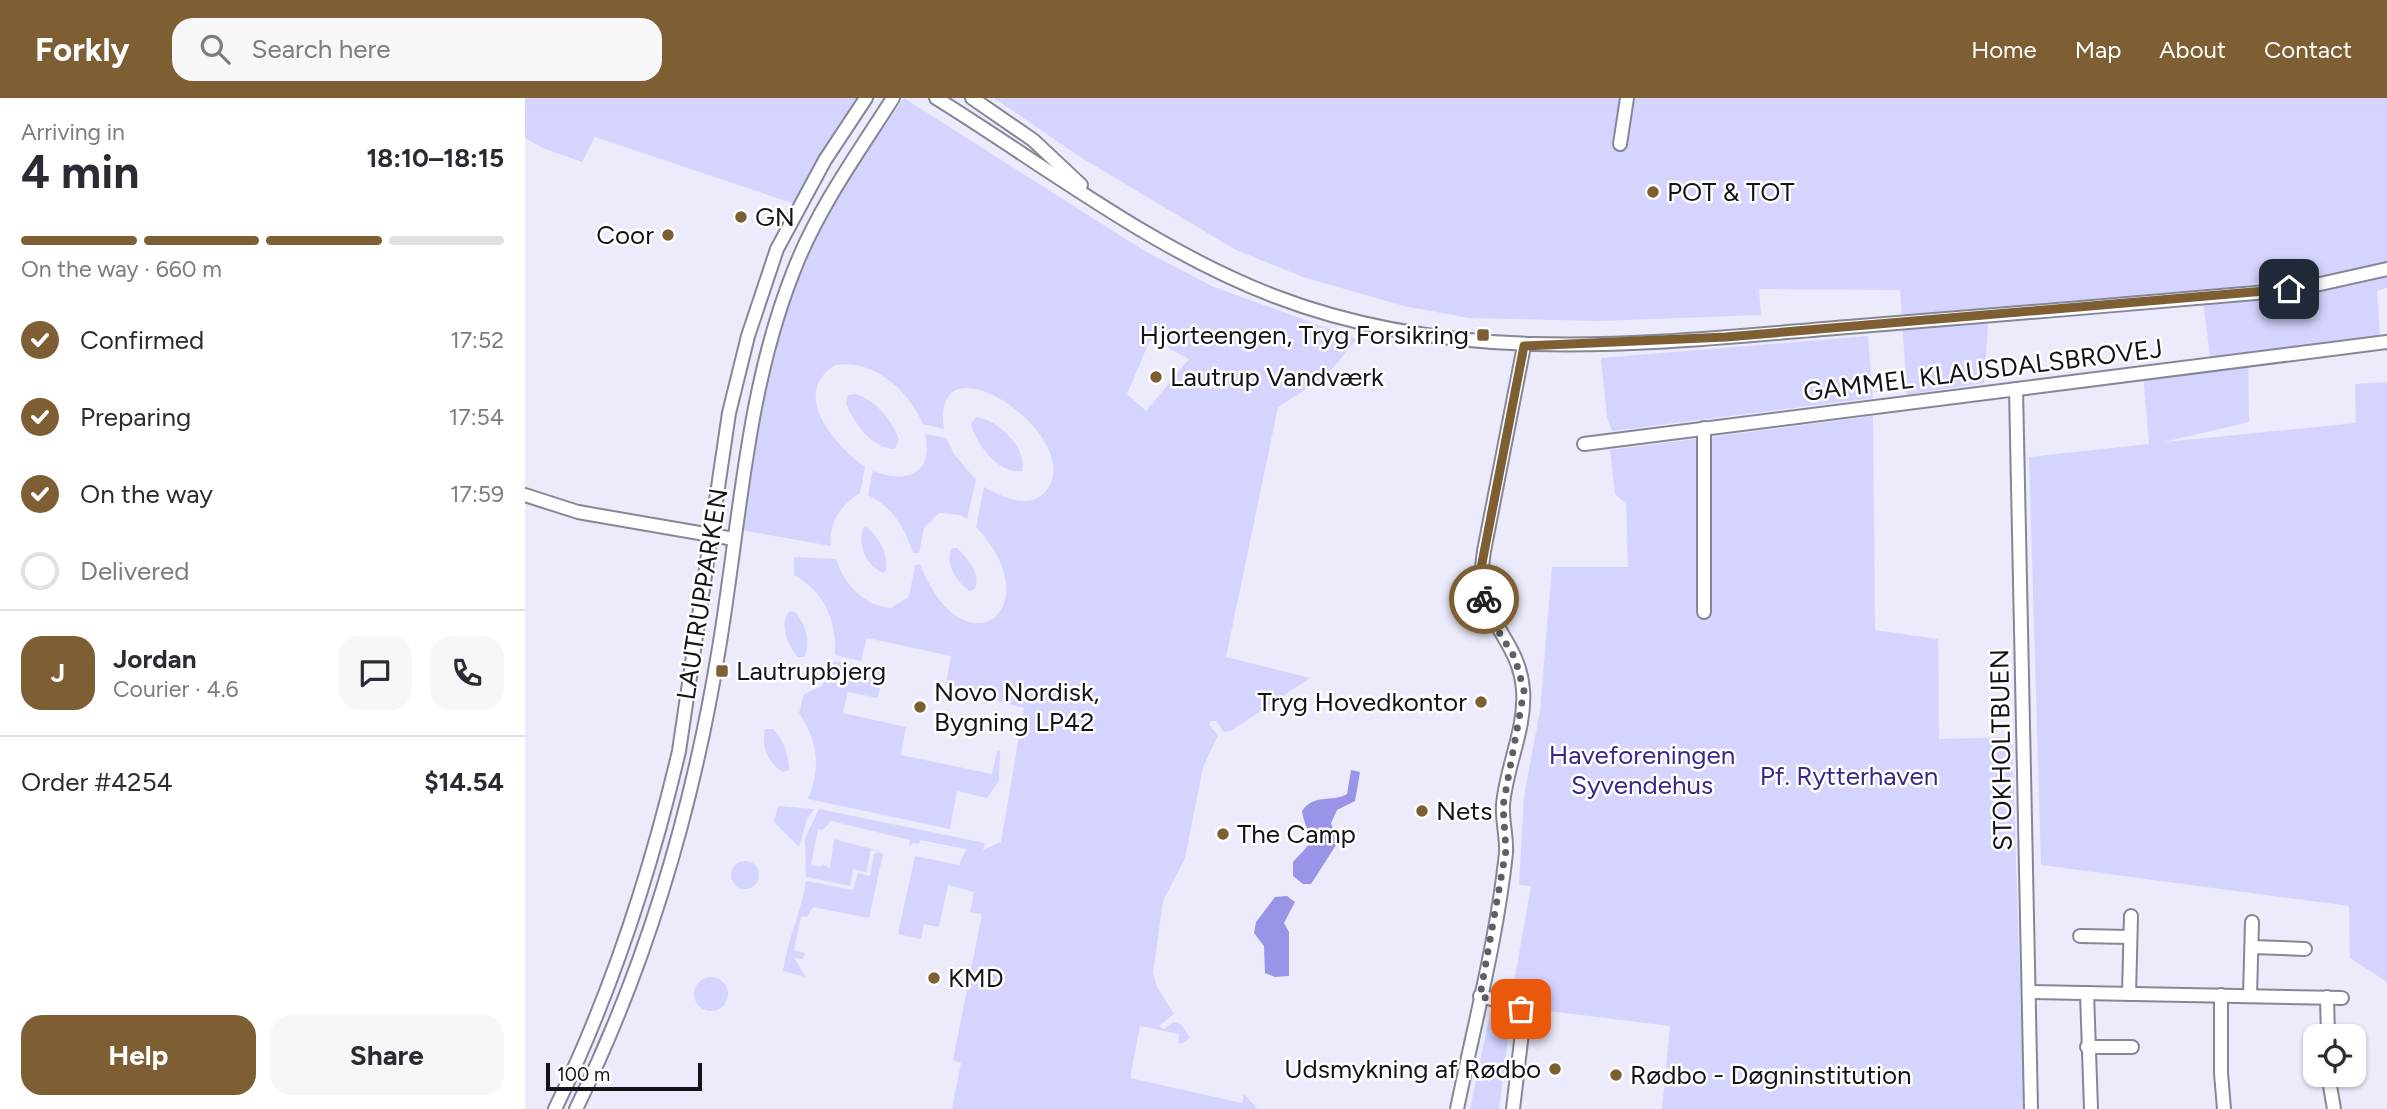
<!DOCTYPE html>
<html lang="en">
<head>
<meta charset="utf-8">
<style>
  body { margin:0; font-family:Figtree,sans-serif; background:#f7f7f7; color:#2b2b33; height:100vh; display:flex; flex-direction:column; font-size:26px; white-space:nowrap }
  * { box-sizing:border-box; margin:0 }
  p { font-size:23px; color:#7c7c81 }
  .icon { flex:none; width:38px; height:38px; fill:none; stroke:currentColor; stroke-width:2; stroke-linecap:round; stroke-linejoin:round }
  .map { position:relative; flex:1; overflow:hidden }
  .panel { display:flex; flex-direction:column; background:#fff; width:525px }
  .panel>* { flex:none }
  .buttons { position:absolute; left:1778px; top:926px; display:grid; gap:14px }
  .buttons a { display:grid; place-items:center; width:63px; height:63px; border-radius:14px; background:#fff; box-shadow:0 2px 5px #0004; font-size:35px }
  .scale { position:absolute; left:21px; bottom:18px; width:156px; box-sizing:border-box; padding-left:7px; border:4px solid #131319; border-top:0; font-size:19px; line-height:24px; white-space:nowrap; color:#131319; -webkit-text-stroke:5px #fff; paint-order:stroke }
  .pin { position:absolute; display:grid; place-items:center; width:60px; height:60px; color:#fff; margin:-30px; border-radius:14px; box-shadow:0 4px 10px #0006 }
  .courier { position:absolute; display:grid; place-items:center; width:70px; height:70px; margin:-35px; border:5px solid #7d5f33; border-radius:50%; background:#fff; color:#222; box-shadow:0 2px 9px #0007 }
  .summary em { font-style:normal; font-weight:700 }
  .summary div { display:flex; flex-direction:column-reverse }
  .summary { display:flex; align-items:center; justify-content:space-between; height:119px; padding:0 21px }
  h1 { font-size:46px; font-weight:700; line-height:52px }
  .bar { display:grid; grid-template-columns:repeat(4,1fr); gap:10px 7px; align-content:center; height:84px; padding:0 21px }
  .bar i { height:9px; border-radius:5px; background:#e1e1e2 }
  .bar .current { background:#7d5f33 }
  .bar p { grid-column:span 4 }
  .line { display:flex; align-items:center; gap:18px; padding:0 21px; border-top:2px solid #e1e1e2 }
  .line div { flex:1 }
  .round { display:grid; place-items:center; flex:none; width:74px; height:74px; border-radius:21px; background:#f7f7f7 }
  ol { padding:0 21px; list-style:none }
  li { display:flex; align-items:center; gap:21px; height:77px }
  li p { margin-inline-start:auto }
  li .icon { padding:7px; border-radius:50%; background:#7d5f33; color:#fff; stroke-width:4 }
  li:last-child { color:#7c7c81 }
  li i { width:38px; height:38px; border:4px solid #e1e1e2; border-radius:50% }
  .button { display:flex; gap:14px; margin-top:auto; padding:14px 21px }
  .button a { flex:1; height:80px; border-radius:21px; background:#7d5f33; color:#fff; font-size:28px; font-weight:700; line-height:80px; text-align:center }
  .button a+a { background:#f7f7f7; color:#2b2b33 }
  header { display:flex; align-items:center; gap:42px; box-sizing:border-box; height:98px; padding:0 35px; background:#7d5f33; color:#fff }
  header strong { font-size:33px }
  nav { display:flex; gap:38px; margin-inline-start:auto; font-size:24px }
  .search { width:490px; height:63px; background:#f7f7f7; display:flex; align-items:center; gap:18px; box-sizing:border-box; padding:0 24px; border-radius:21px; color:#7c7c81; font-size:26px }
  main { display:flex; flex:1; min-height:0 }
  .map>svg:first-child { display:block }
  .green { fill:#d4d4ff; fill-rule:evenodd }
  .water { fill:#9a94e9 }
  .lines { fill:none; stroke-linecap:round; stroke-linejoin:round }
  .minor-casing { stroke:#868696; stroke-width:16 }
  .minor { stroke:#fff; stroke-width:12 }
  .done { stroke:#5f5f68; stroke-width:7; stroke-dasharray:0 12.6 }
  .route { stroke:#7d5f33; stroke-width:9 }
  .poi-dot { fill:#7d5f33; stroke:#fff; stroke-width:2.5 }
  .labels { text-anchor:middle; stroke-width:5; stroke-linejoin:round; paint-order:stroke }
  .poi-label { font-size:26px; fill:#131319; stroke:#fff; text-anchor:start }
  .street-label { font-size:26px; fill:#131319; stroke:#fff }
  .park-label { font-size:26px; fill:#3b2788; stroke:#fff }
</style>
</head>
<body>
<header>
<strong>Forkly</strong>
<div class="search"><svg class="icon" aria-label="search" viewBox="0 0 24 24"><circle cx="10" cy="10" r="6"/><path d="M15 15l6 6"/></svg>Search here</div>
<nav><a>Home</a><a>Map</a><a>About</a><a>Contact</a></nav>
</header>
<main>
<section class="panel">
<div class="summary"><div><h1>4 min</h1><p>Arriving in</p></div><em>18:10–18:15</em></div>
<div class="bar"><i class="current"></i><i class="current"></i><i class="current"></i><i></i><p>On the way · 660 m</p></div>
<ol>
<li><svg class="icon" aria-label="check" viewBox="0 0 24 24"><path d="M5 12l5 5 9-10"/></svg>Confirmed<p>17:52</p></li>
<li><svg class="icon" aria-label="check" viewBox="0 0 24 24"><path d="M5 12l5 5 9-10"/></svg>Preparing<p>17:54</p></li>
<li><svg class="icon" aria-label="check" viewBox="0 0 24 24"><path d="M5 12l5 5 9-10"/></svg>On the way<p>17:59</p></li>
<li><i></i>Delivered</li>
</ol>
<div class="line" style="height:126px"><b class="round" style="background:#7d5f33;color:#fff">J</b><div><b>Jordan</b><p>Courier · 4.6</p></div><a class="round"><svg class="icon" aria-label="chat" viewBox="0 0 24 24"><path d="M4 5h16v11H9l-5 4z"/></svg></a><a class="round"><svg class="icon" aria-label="phone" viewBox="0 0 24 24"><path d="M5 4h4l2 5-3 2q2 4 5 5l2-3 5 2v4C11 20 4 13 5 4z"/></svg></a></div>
<div class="line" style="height:91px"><div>Order #4254</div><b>$14.54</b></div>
<div class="button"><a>Help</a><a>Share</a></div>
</section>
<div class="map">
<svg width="1862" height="1011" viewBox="0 0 1862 1011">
  <rect width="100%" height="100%" fill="#ebebfc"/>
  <g class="green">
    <path d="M0 0H334L270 106 70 39 57 64 20 51 0 40Z"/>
    <path d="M379 0 618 152 689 189 832 241 798 282 796 289 786 288 753 309 701 559 785 580 706 633 699 634 691 623H686L684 627 693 637 678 669 660 760 638 803 628 875 632 889 649 916 634 928 639 931 649 924 657 927 665 940 657 946 653 945 654 936 615 928 605 980 717 1005 719 996 733 1011H427L436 965 428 962 457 816 445 814 449 794 423 787 414 829 399 826 396 841 373 836 390 758 434 767 441 751 395 742 394 746 388 745 384 748 385 742 306 723 298 732 293 731 286 767 296 769 297 766 305 770 309 741 358 754 346 752 341 774 328 771 325 788 281 779 280 740 294 711 460 745 458 752 476 744 499 610 473 603 474 597 421 586 426 558 342 540 336 563 310 557C312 523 300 494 269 477V459L311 461C319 486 339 508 366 510L384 499 390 467 395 466C439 579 528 510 451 429L459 389C476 398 502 412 519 395 569 343 404 229 419 331L398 326C383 292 349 261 310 267 264 297 311 348 340 369L335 395C315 408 304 423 306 448L216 432 238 299 255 227 275 176 313 95ZM637 240 645 251 664 261 621 313 602 296 625 242Z"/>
    <path d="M469 0H1862V176L1859 178H1862V190L1852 193 1855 238 1723 254 1724 324 1639 344 1831 325 1830 286 1862 284V884L1825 860 1824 808 1516 767 1504 359 1624 346 1618 276 1685 259 1677 194 1464 212 1459 285 1382 297 1375 192 1234 191 1236 217 1074 223 944 220 879 208 778 179 711 152 555 59Z"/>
    <path d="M1343 238 1348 300 1087 333 1082 319 1076 260Z"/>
    <path d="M331 296C351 303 366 321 374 341L370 351C347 351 328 324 321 305L323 297Z"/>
    <path d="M1348 318 1350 532 1413 541 1414 641 1487 639 1499 1011H1137L1145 928 1015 912 1009 900 988 890 1006 788 994 787 999 698 1015 613 1027 469H1103L1101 406 1090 396 1085 352Z"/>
    <path d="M451 319C473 322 503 350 497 373 474 377 451 346 446 326Z"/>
    <path d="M400 336 421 340 429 356 451 382 442 421 436 417 414 415 399 430 394 455H388C380 429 368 410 343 397L348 373C381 386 409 377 400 336Z"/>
    <path d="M342 429C355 442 363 454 361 473L358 475C341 467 333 449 338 430Z"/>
    <path d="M427 450H432C443 462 456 474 450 491L445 493C432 484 419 466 427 450Z"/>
    <path d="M265 513 270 514C280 526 287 544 279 559H273C263 548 253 525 265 513Z"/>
    <path d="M309 563 358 574 353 600 323 594 318 615 381 629 376 657 467 676 472 654 475 653 474 683 462 700 432 693 425 731 283 701C296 671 293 642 274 615L279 596 297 588Z"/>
    <path d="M240 631H248C260 643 263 656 264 672L258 674C243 666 236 648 240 631Z"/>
    <path d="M253 708 289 711 282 721 274 749 249 724Z"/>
    <path d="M353 754 358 756 344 820 288 809 282 819 276 818 269 852 280 855 278 861 269 860 281 879 258 873C262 842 277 813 281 783L328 792 333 775 345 778 349 756Z"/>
    <circle cx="220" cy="777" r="14"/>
    <circle cx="186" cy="896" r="17"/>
    <path d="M967 907 987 913 992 920 990 940H983L974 1011H945Z"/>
  </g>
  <g class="water">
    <path d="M826 672 835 674 830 703 812 712 806 725 813 744 786 786H778L768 778V764C798 734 782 744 777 713 789 695 807 705 822 696Z"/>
    <path d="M762 798 770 804 759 825 764 834V878L750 879 740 875 739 848 729 835 731 824 750 799Z"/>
  </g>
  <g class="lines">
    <defs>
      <g id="minor">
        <path d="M411 0C522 69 627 151 749 198 936 270 1128 245 1323 229 1463 218 1602 206 1742 194L1786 188 1862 171"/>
        <path d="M447 0 508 42 556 87"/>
        <path d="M1095 46 1102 0"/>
        <path d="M1491 291 1506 1011"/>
        <path d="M1179 330V514"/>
        <path d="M1059 346 1862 244"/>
        <path d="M0 397 53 414 209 441"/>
        <path d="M1555 838 1605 839"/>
        <path d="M1727 849 1780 851"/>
        <path d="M1504 894 1817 900"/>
        <path d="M1562 895 1566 1011"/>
        <path d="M1604 896 1606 818"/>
        <path d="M1696 897V975L1699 1011"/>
        <path d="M955 898 990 907 999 918 988 1011"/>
        <path d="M1725 898 1727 824"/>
        <path d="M1802 899 1803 938"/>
        <path d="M1562 949H1607"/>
        <path d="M1803 976 1809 1011"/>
        <path d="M30 1011C86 896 125 777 154 653L204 315 223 238 252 151 300 62 341 0"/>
        <path d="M51 1011C122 866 168 709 194 550 215 424 221 292 269 172 293 110 333 55 368 0"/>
        <path d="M932 1011C949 927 972 841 981 755 982 739 977 723 978 707 981 669 1001 631 998 592 994 536 947 524 959 453L999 248"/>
      </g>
    </defs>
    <use href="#minor" class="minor-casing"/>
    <use href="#minor" class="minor"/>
  </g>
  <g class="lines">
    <path class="done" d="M959 501 969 526 990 560 999 593 978 708 981 752 955 898 996 911"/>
    <path class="route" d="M959 501 955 485 957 465 999 248 1201 239 1764 191"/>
  </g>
  <g class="poi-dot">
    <circle cx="1128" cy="94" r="7"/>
    <circle cx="216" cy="119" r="7"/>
    <circle cx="143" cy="137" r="7"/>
    <rect x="951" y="230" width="14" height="14" rx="3.5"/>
    <circle cx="631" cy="279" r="7"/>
    <rect x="190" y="566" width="14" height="14" rx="3.5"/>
    <circle cx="956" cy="604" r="7"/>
    <circle cx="395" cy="609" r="7"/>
    <circle cx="897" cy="713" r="7"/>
    <circle cx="698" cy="736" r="7"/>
    <circle cx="409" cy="880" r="7"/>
    <circle cx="1030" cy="971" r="7"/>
    <circle cx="1091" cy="977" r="7"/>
  </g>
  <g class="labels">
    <g class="poi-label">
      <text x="1142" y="103">POT &amp; TOT</text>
      <text x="230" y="128">GN</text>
      <text x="129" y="146" text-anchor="end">Coor</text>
      <text x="944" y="246" text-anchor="end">Hjorteengen, Tryg Forsikring</text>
      <text x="645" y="288">Lautrup Vandværk</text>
      <text x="211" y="582">Lautrupbjerg</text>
      <text x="409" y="603">Novo Nordisk,<tspan x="409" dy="30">Bygning LP42</tspan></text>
      <text x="942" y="613" text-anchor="end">Tryg Hovedkontor</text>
      <text x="911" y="722">Nets</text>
      <text x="712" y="745">The Camp</text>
      <text x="423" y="889">KMD</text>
      <text x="1016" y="980" text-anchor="end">Udsmykning af Rødbo</text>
      <text x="1105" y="986">Rødbo - Døgninstitution</text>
    </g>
    <g class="street-label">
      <text transform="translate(1458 272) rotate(-7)" y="9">GAMMEL KLAUSDALSBROVEJ</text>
      <text transform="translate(177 496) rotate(-81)" y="9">LAUTRUPPARKEN</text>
      <text transform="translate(1476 652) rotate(-91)" y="9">STOKHOLTBUEN</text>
    </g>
    <g class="park-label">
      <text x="1117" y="666">Haveforeningen<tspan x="1117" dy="30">Syvendehus</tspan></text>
      <text x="1324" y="687">Pf. Rytterhaven</text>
    </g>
  </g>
</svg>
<div class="buttons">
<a><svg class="icon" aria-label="locate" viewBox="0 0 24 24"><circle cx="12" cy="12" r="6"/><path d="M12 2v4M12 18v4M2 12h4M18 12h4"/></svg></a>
</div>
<div class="scale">100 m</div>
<div class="pin" style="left:996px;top:911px;background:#ea580c"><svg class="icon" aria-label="bag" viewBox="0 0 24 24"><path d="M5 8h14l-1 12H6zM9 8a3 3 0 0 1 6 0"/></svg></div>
<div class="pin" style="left:1764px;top:191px;background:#1f2937"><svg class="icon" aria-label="home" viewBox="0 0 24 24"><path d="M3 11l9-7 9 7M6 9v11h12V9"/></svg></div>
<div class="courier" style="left:959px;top:501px"><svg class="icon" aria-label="bike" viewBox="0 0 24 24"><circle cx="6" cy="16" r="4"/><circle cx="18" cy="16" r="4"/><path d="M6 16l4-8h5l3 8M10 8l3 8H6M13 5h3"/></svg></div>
</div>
</main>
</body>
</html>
